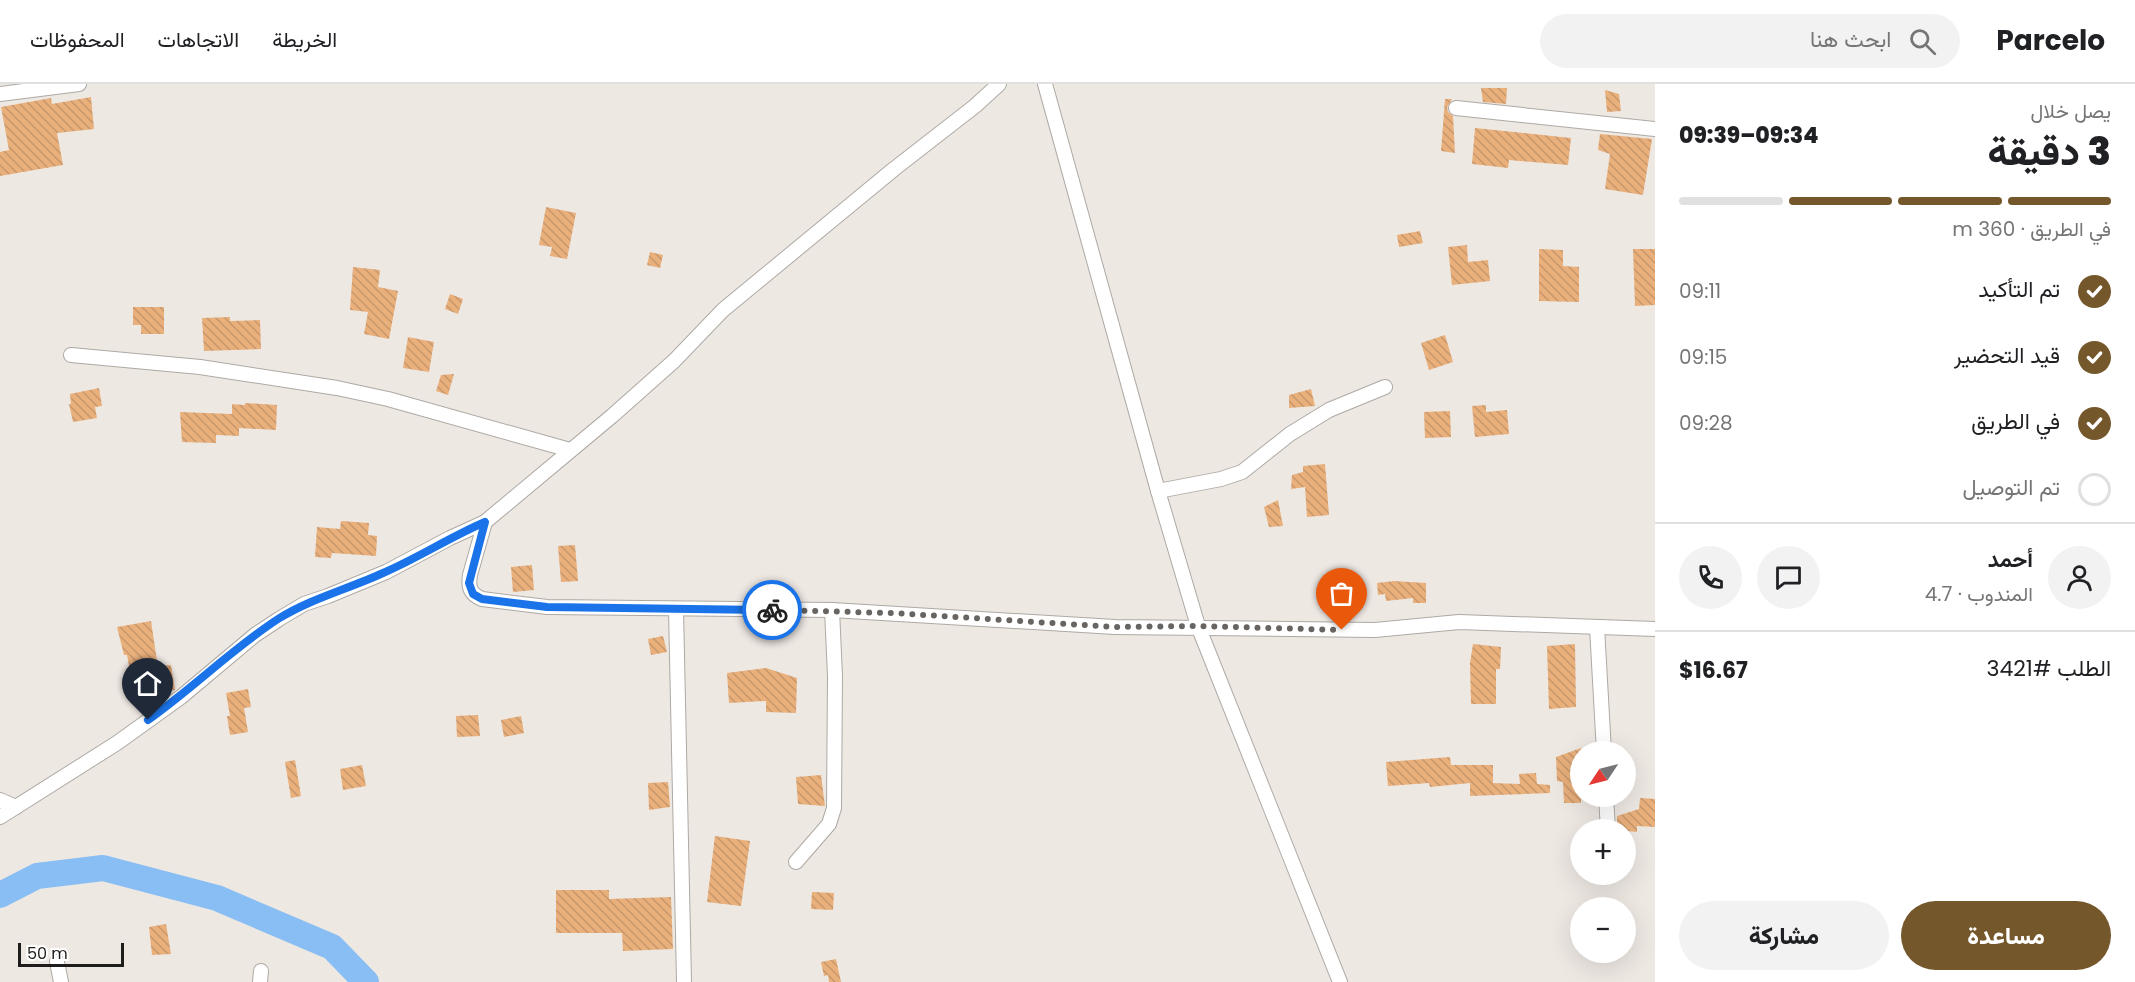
<!DOCTYPE html>
<html lang="ar">
<head>
<meta charset="utf-8">
<style>
  body { margin:0; font-family:Poppins,Vazirmatn,sans-serif; background:#f2f2f2; color:#202124; direction:rtl; height:100vh; display:flex; flex-direction:column; font-size:22px; white-space:nowrap }
  * { box-sizing:border-box; margin:0 }
  p { font-size:20px; color:#757577 }
  .icon { flex:none; width:33px; height:33px; fill:none; stroke:currentColor; stroke-width:2; stroke-linecap:round; stroke-linejoin:round }
  .map { position:relative; flex:1; overflow:hidden; direction:ltr }
  .sheet { display:flex; flex-direction:column; background:#fff; width:480px }
  .sheet>* { flex:none }
  .needle { width:39px; rotate:235deg }
  .buttons { position:absolute; left:1570px; top:657px; display:grid; gap:12px }
  .buttons a { display:grid; place-items:center; width:66px; height:66px; border-radius:50%; background:#fff; box-shadow:0 6px 24px #0002; font-size:30px }
  .scale { position:absolute; left:18px; bottom:15px; width:106px; box-sizing:border-box; padding-left:6px; border:3px solid #1f1d1b; border-top:0; font-size:16px; line-height:21px; white-space:nowrap; color:#1f1d1b; -webkit-text-stroke:4px #fff; paint-order:stroke }
  .pin { position:absolute; display:grid; place-items:center; width:51px; height:51px; color:#fff; margin:-62px -26px; border-radius:50% 50% 50% 0; rotate:-45deg; box-shadow:0 0 6px #0007 }
  .pin .icon { rotate:45deg }
  .courier { position:absolute; display:grid; place-items:center; width:60px; height:60px; margin:-30px; border:4px solid #1a73e8; border-radius:50%; background:#fff; color:#222; box-shadow:0 2px 8px #0007 }
  .overview em { font-style:normal; font-weight:800 }
  .overview div { display:flex; flex-direction:column-reverse }
  .overview { display:flex; align-items:center; justify-content:space-between; height:102px; padding:0 24px }
  h1 { font-size:39px; font-weight:800; line-height:45px }
  .bar { display:grid; grid-template-columns:repeat(4,1fr); gap:9px 6px; align-content:center; height:72px; padding:0 24px }
  .bar i { height:8px; border-radius:4px; background:#e0e0e0 }
  .bar .current { background:#75572c }
  .bar p { grid-column:span 4 }
  .line { display:flex; align-items:center; gap:15px; padding:0 24px; border-top:2px solid #e0e0e0 }
  .line div { flex:1 }
  .round { display:grid; place-items:center; flex:none; width:63px; height:63px; border-radius:32px; background:#f2f2f2 }
  ol { padding:0 24px; list-style:none }
  li { display:flex; align-items:center; gap:18px; height:66px }
  li p { margin-inline-start:auto }
  li .icon { padding:6px; border-radius:50%; background:#75572c; color:#fff; stroke-width:4 }
  li:last-child { color:#757577 }
  li i { width:33px; height:33px; border:3px solid #e0e0e0; border-radius:50% }
  .cta { display:flex; gap:12px; margin-top:auto; padding:12px 24px }
  .cta a { flex:1; height:69px; border-radius:36px; background:#75572c; color:#fff; font-size:24px; font-weight:800; line-height:69px; text-align:center }
  .cta a+a { background:#f2f2f2; color:#202124 }
  header { display:flex; align-items:center; gap:36px; box-sizing:border-box; height:84px; padding:0 30px; background:#fff; border-bottom:2px solid #e0e0e0 }
  header strong { font-size:28px }
  nav { display:flex; gap:33px; margin-inline-start:auto; font-size:21px }
  .search { width:420px; height:54px; background:#f2f2f2; display:flex; align-items:center; gap:15px; box-sizing:border-box; padding:0 21px; border-radius:33px; color:#757577; font-size:22px }
  main { display:flex; flex:1; min-height:0 }
  .map>svg:first-child { display:block }
  .lines { fill:none; stroke-linecap:round; stroke-linejoin:round }
  .river { stroke:#88bef3; stroke-width:26 }
  .building { fill:url(#building-back-hatch) }
  .street-casing { stroke:#aea9a4; stroke-width:16 }
  .street { stroke:#fff; stroke-width:14 }
  .done { stroke:#676461; stroke-width:6; stroke-dasharray:0 10.8 }
  .route { stroke:#1a73e8; stroke-width:8 }
</style>
</head>
<body>
<header>
<strong>Parcelo</strong>
<div class="search"><svg class="icon" aria-label="search" viewBox="0 0 24 24"><circle cx="10" cy="10" r="6"/><path d="M15 15l6 6"/></svg>ابحث هنا</div>
<nav><a>الخريطة</a><a>الاتجاهات</a><a>المحفوظات</a></nav>
</header>
<main>
<section class="sheet">
<div class="overview"><div><h1>3 دقيقة</h1><p>يصل خلال</p></div><em>09:34–09:39</em></div>
<div class="bar"><i class="current"></i><i class="current"></i><i class="current"></i><i></i><p>في الطريق · 360 m</p></div>
<ol>
<li><svg class="icon" aria-label="check" viewBox="0 0 24 24"><path d="M5 12l5 5 9-10"/></svg>تم التأكيد<p>09:11</p></li>
<li><svg class="icon" aria-label="check" viewBox="0 0 24 24"><path d="M5 12l5 5 9-10"/></svg>قيد التحضير<p>09:15</p></li>
<li><svg class="icon" aria-label="check" viewBox="0 0 24 24"><path d="M5 12l5 5 9-10"/></svg>في الطريق<p>09:28</p></li>
<li><i></i>تم التوصيل</li>
</ol>
<div class="line" style="height:108px"><a class="round"><svg class="icon" aria-label="person" viewBox="0 0 24 24"><circle cx="12" cy="8" r="4"/><path d="M4 21q1-7 8-7t8 7"/></svg></a><div><b>أحمد</b><p>المندوب · 4.7</p></div><a class="round"><svg class="icon" aria-label="chat" viewBox="0 0 24 24"><path d="M4 5h16v11H9l-5 4z"/></svg></a><a class="round"><svg class="icon" aria-label="phone" viewBox="0 0 24 24"><path d="M5 4h4l2 5-3 2q2 4 5 5l2-3 5 2v4C11 20 4 13 5 4z"/></svg></a></div>
<div class="line" style="height:78px"><div>الطلب #3421</div><b>$16.67</b></div>
<div class="cta"><a>مساعدة</a><a>مشاركة</a></div>
</section>
<div class="map">
<svg width="1655" height="898" viewBox="0 0 1655 898">
  <defs>
    <pattern id="building-back-hatch" width="6" height="6" patternUnits="userSpaceOnUse" patternTransform="scale(1.5)"><rect width="6" height="6" fill="#e9b07c"/><path d="M-1 5l2 2M0 0l6 6M5-1l2 2" fill="none" stroke="#c7976b"/></pattern>
  </defs>
  <rect width="100%" height="100%" fill="#eee8e3"/>
  <g class="lines">
    <path class="river" d="M0 811 37 792 103 784 217 814 332 863 366 898"/>
  </g>
  <g class="building">
    <path d="M1481 4H1507L1506 20 1483 18Z"/>
    <path d="M1605 6 1619 10 1621 27 1607 28Z"/>
    <path d="M91 13 94 45 57 49 63 81 0 92V68L9 66 1 23 51 14 52 20Z"/>
    <path d="M1445 15H1452L1447 24 1448 28 1453 32 1455 69 1441 67Z"/>
    <path d="M1475 44 1571 54 1568 81 1509 76 1508 84 1472 80Z"/>
    <path d="M1600 50 1652 55 1643 111 1605 105 1610 70 1598 66Z"/>
    <path d="M546 123 576 129 567 175 550 172 552 163 539 161Z"/>
    <path d="M1420 147 1423 159 1399 163 1397 151Z"/>
    <path d="M1467 161 1468 178 1488 176 1490 197 1452 201 1448 163Z"/>
    <path d="M1539 165 1563 166V182L1579 183V218L1539 217Z"/>
    <path d="M1633 165H1655V221L1635 222Z"/>
    <path d="M650 168 663 171 660 184 647 181Z"/>
    <path d="M353 183 380 186 378 203 398 207 389 255 364 250 368 228 350 226Z"/>
    <path d="M450 210 463 215 458 230 445 225Z"/>
    <path d="M133 223H164V250H141V241H133Z"/>
    <path d="M230 233V237L260 236 261 265 204 267 202 234Z"/>
    <path d="M1445 251 1453 278 1429 286 1421 259Z"/>
    <path d="M408 253 434 258 429 288 403 284Z"/>
    <path d="M454 290 448 311 436 307 441 291Z"/>
    <path d="M99 304 102 322 95 323 97 334 73 338 69 320H71L70 310Z"/>
    <path d="M1311 305 1315 322 1289 324V311Z"/>
    <path d="M245 319 277 321 276 346 239 344V352L216 351V359L182 358 180 328 232 330V320L245 321Z"/>
    <path d="M1486 321V328L1507 326 1509 350 1475 353 1472 322Z"/>
    <path d="M1450 327 1451 353 1425 354 1424 328Z"/>
    <path d="M1325 380 1329 431 1307 433 1305 403 1291 405 1292 391 1303 388V382Z"/>
    <path d="M1278 416 1283 442 1269 443 1264 423Z"/>
    <path d="M341 437 369 439 368 451 377 452 376 472 332 469 331 474 315 473 317 443 340 445Z"/>
    <path d="M575 461 578 497 561 498 558 462Z"/>
    <path d="M532 481 534 506 513 508 511 483Z"/>
    <path d="M1394 497 1426 499V519H1413V514L1386 517 1385 510 1378 511 1377 499Z"/>
    <path d="M151 537 157 577 129 582 127 571H124L117 543Z"/>
    <path d="M663 552 667 568 651 571 648 555Z"/>
    <path d="M1473 560 1501 563 1500 585H1496V620H1471L1470 579Z"/>
    <path d="M1575 560 1576 623 1549 625 1547 562Z"/>
    <path d="M171 581 175 606 159 610 155 583Z"/>
    <path d="M766 584 797 594 796 629 766 628V617L729 619 727 589Z"/>
    <path d="M248 605 251 623 244 624 248 648 230 651 227 632H230L226 609Z"/>
    <path d="M478 631 480 652 457 653 456 632Z"/>
    <path d="M521 632 524 649 504 653 501 636Z"/>
    <path d="M1581 664V719H1564L1563 698 1557 697 1556 673Z"/>
    <path d="M1450 673 1451 681H1493V699L1520 700 1519 690 1536 689 1537 700 1550 701V709L1470 712V699L1430 703 1429 699 1388 702 1386 678Z"/>
    <path d="M295 676 301 712 291 714 285 678Z"/>
    <path d="M362 681 366 702 343 706 340 685Z"/>
    <path d="M821 691 825 722 798 720 796 693Z"/>
    <path d="M668 698 670 723 649 726 648 699Z"/>
    <path d="M1640 714 1655 715V743L1637 742V748L1617 746V732L1639 725Z"/>
    <path d="M715 752 750 757 741 822 707 818Z"/>
    <path d="M556 806H609V815L671 813 673 865 623 867 622 849H556Z"/>
    <path d="M812 808 834 809 833 826 811 825Z"/>
    <path d="M166 840 171 870 152 871 149 843Z"/>
    <path d="M836 875 841 898H829L828 891 824 892 821 878Z"/>
  </g>
  <g class="lines">
    <defs>
      <g id="street">
        <path d="M1045 0 1158 407 1198 542 1340 898"/>
        <path d="M0 10 79 0"/>
        <path d="M1456 24 1655 45"/>
        <path d="M71 271 200 283 337 304 388 315 570 366"/>
        <path d="M1158 407 1221 395 1242 388 1290 350 1329 326 1385 303"/>
        <path d="M485 438 470 491C468 503 470 510 482 515L547 523 832 526 1115 543 1375 546 1459 538 1655 545"/>
        <path d="M676 525 684 898"/>
        <path d="M1597 543 1604 668"/>
        <path d="M1606 712 1608 746"/>
        <path d="M0 716 16 723"/>
        <path d="M0 733 117 659 181 613 255 551 279 535 304 520 328 512 386 488 450 454 485 438 612 332 674 277 723 226 894 85 975 22 999 0"/>
        <path d="M796 778 829 740 834 724 835 592 832 526"/>
        <path d="M57 878 61 898"/>
        <path d="M260 898 261 887"/>
      </g>
    </defs>
    <use href="#street" class="street-casing"/>
    <use href="#street" class="street"/>
  </g>
  <g class="lines">
    <path class="done" d="M772 526 893 529 1115 543 1198 542 1342 546"/>
    <path class="route" d="M148 636C193 604 232 565 278 535 310 515 348 505 383 489 418 474 450 453 485 438L469 499 473 510 482 515 547 523 772 526"/>
  </g>
</svg>
<div class="buttons">
<a><svg class="needle" viewBox="-14 -14 28 28"><path d="M0-13l5 13h-10z" fill="#e53935"/><path d="M0 13l5-13h-10z" fill="#757577"/></svg></a>
<a>+</a>
<a>−</a>
</div>
<div class="scale">50 m</div>
<div class="pin" style="left:1342px;top:546px;background:#ea580c"><svg class="icon" aria-label="bag" viewBox="0 0 24 24"><path d="M5 8h14l-1 12H6zM9 8a3 3 0 0 1 6 0"/></svg></div>
<div class="pin" style="left:148px;top:636px;background:#1f2937"><svg class="icon" aria-label="home" viewBox="0 0 24 24"><path d="M3 11l9-7 9 7M6 9v11h12V9"/></svg></div>
<div class="courier" style="left:772px;top:526px"><svg class="icon" aria-label="bike" viewBox="0 0 24 24"><circle cx="6" cy="16" r="4"/><circle cx="18" cy="16" r="4"/><path d="M6 16l4-8h5l3 8M10 8l3 8H6M13 5h3"/></svg></div>
</div>
</main>
</body>
</html>
